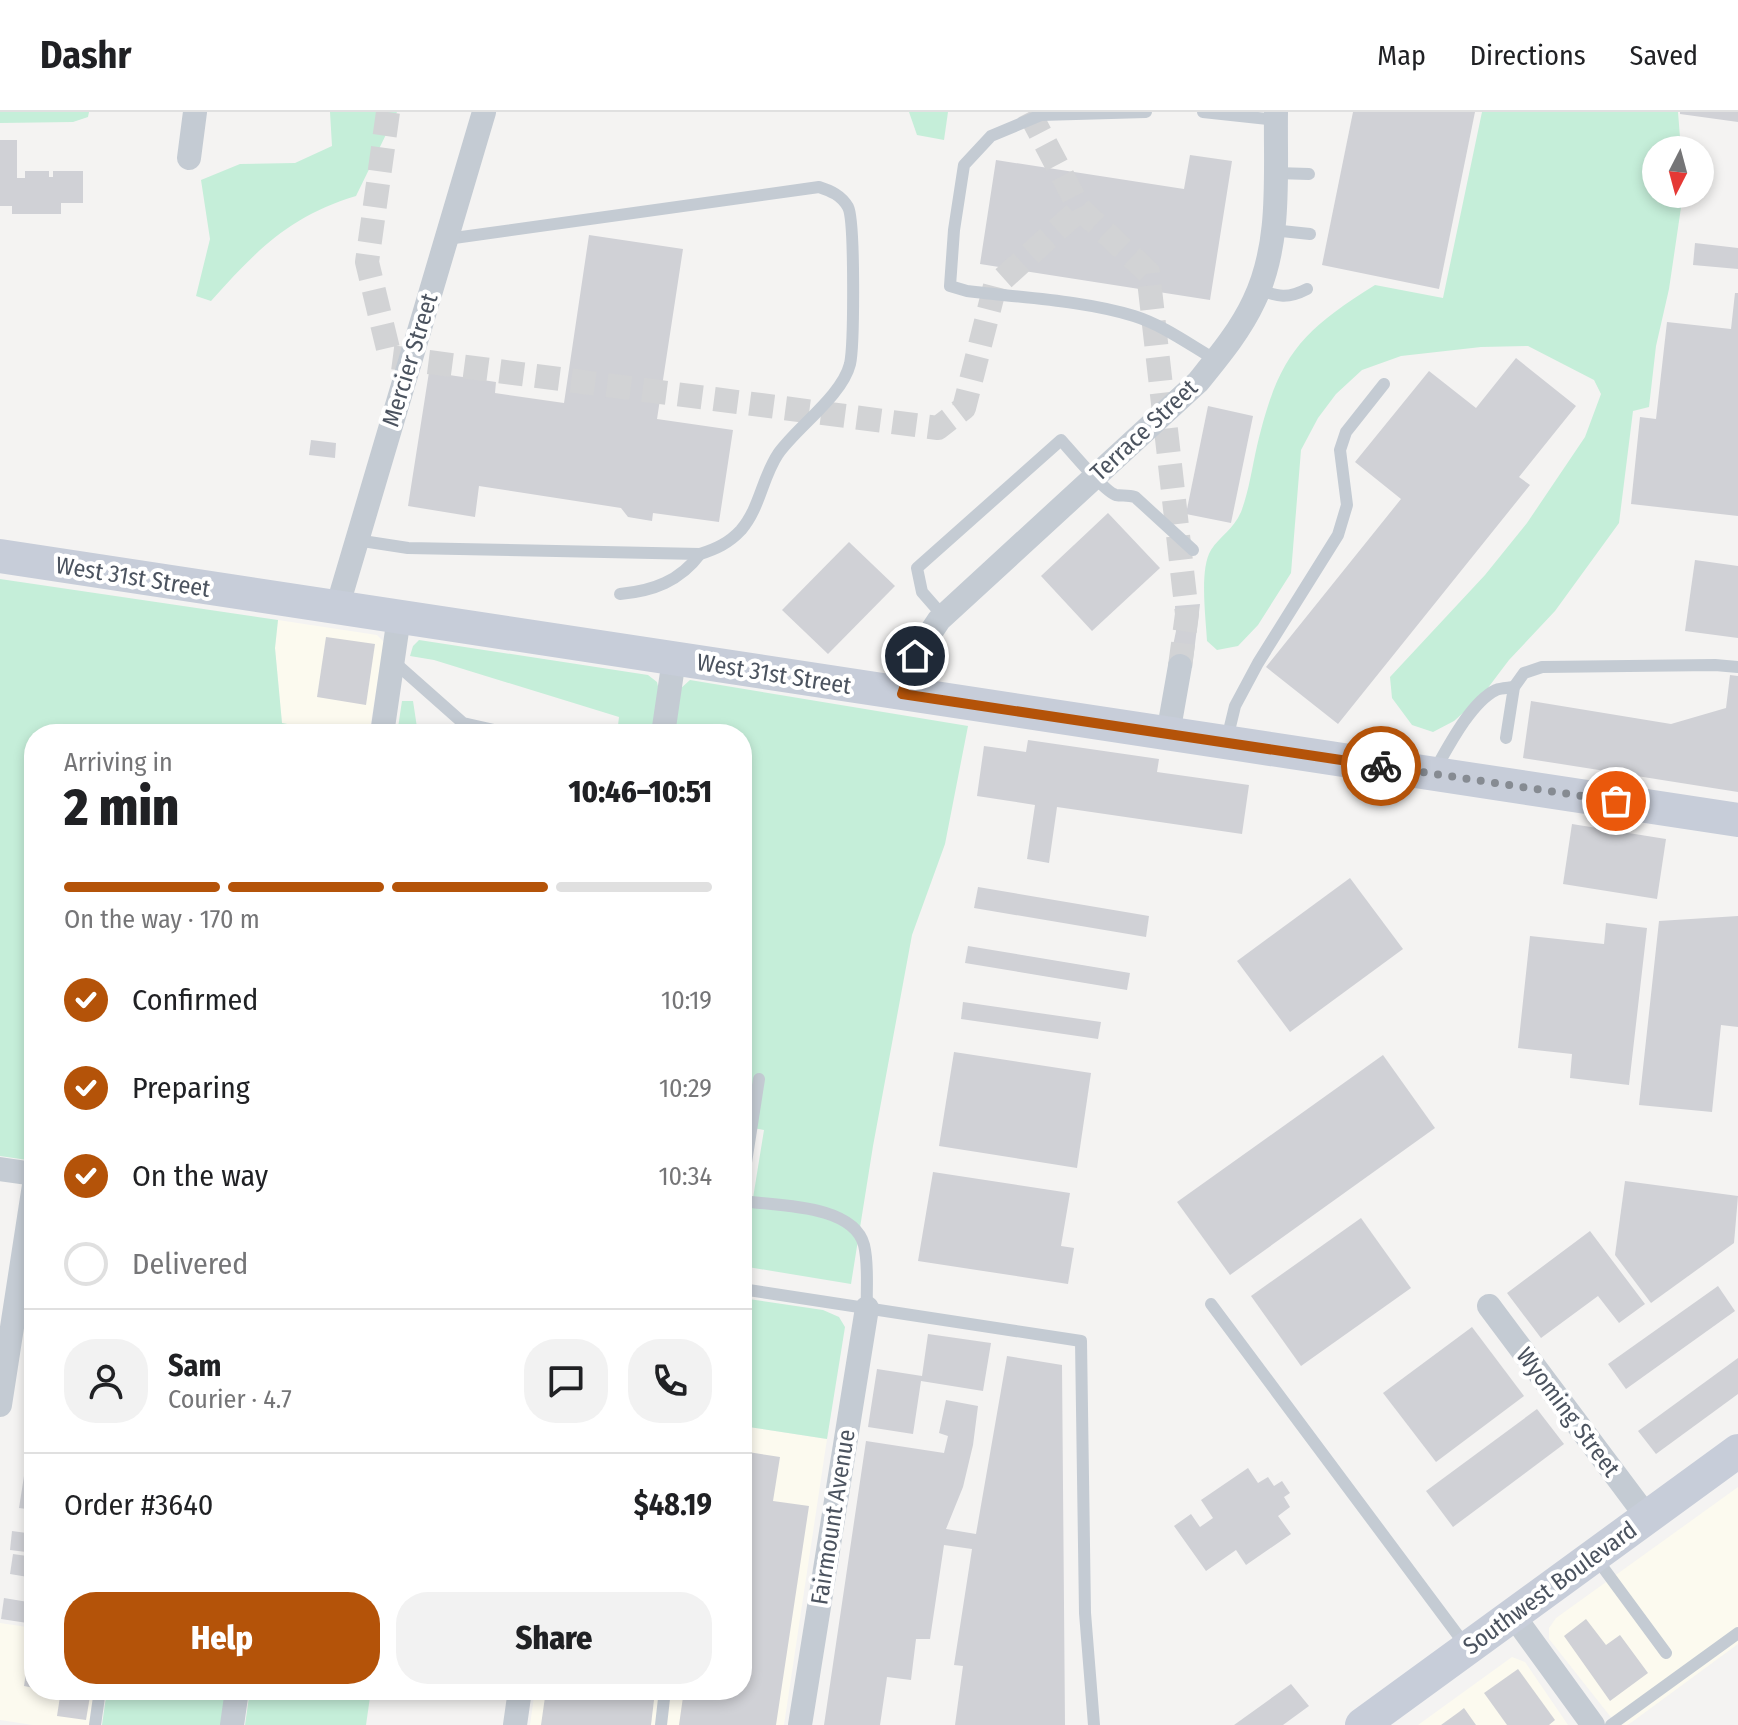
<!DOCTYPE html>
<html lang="en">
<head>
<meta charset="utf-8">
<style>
  body { margin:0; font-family:"Fira Sans Condensed",sans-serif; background:#f2f2f2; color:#202124; height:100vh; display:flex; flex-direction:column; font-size:30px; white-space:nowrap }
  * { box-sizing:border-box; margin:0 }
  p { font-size:26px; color:#757577 }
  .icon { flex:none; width:44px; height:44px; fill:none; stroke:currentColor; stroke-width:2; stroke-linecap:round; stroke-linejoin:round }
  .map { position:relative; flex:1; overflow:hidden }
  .sheet { position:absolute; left:24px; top:612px; width:728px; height:976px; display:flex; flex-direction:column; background:#fff; border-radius:32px; box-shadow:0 4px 12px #0003 }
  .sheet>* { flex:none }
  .needle { width:52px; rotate:186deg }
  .fabs { position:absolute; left:1642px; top:24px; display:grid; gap:16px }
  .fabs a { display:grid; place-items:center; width:72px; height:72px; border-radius:50%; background:#fff; box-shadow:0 4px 12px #0003; font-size:40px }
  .pin { position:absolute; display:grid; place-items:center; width:68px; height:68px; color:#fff; margin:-34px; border:4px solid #fff; border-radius:50%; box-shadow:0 2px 8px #0007 }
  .courier { position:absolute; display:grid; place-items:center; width:80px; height:80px; margin:-40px; border:6px solid #b45309; border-radius:50%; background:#fff; color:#222; box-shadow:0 2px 10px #0007 }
  .summary em { font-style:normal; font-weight:800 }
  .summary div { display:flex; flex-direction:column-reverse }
  .summary { display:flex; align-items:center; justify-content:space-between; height:136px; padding:0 40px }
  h1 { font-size:52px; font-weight:800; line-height:60px }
  .bar { display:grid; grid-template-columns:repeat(4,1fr); gap:12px 8px; align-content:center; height:96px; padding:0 40px }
  .bar i { height:10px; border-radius:6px; background:#e0e0e0 }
  .bar .current { background:#b45309 }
  .bar p { grid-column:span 4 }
  .line { display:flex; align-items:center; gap:20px; padding:0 40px; border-top:2px solid #e0e0e0 }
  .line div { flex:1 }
  .round { display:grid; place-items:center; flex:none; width:84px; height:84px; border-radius:32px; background:#f2f2f2 }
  ol { padding:0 40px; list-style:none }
  li { display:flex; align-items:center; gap:24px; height:88px }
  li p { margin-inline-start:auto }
  li .icon { padding:8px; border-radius:50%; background:#b45309; color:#fff; stroke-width:4 }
  li:last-child { color:#757577 }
  li i { width:44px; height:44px; border:4px solid #e0e0e0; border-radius:50% }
  .button { display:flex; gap:16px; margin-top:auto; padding:16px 40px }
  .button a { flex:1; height:92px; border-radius:32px; background:#b45309; color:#fff; font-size:32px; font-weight:800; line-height:92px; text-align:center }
  .button a+a { background:#f2f2f2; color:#202124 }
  header { display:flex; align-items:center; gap:48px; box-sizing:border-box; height:112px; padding:0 40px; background:#fff; border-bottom:2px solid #e0e0e0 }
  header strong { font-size:38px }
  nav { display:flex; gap:44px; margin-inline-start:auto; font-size:28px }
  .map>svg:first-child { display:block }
  .commercial { fill:#fcfaef }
  .green { fill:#c5eed9 }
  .building { fill:#d0d1d6 }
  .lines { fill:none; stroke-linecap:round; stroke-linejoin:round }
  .minor-tunnel { stroke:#d2d3d5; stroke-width:24; stroke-dasharray:24 12; stroke-linecap:butt }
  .service { stroke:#c4cbd3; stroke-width:12 }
  .minor { stroke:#c4cbd3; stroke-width:24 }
  .secondary { stroke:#c7cdd9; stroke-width:34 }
  .done { stroke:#868b92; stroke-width:8; stroke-dasharray:0 14.4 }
  .route { stroke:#b45309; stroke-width:10 }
  .labels { text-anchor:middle; stroke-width:8; stroke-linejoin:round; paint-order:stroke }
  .street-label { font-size:24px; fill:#4b535f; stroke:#fff }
</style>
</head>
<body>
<header>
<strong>Dashr</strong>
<nav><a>Map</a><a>Directions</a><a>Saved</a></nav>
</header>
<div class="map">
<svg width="1738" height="1613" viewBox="0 0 1738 1613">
  <rect width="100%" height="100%" fill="#f4f3f2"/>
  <g class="commercial">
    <path d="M278 508 377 523 384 530 369 622H340L282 612 275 536Z"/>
    <path d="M742 1314 827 1327 784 1613H530L535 1578H742Z"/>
    <path d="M1738 1375V1532L1632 1610 1627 1613H1617L1549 1527V1516L1556 1506Z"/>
    <path d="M0 1511 34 1516V1578H94L89 1613H33L0 1608Z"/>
    <path d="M1512 1545 1525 1550 1568 1613H1418Z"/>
  </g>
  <g class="green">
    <path d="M0 0H89L88 5 73 10 0 11Z"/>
    <path d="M330 0H397L356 84C289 104 256 139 211 189L196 184 210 127 201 68 240 52 295 51 332 34Z"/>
    <path d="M909 0H948L944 28 917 23Z"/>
    <path d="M1482 0H1678L1681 38H1656V82H1683L1669 177 1656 234 1649 295 1633 299 1619 411 1555 499 1509 548 1481 585 1454 609 1433 620 1412 613 1392 586 1390 565 1485 463 1527 411 1585 325 1601 282 1594 268 1528 234 1481 235 1401 244 1362 258 1336 282 1318 306 1301 338 1291 461 1258 513 1238 534 1217 538 1207 529C1206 507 1199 457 1211 438 1220 424 1233 418 1241 400 1249 379 1252 356 1257 334 1278 246 1298 221 1375 173L1443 186Z"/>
    <path d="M0 467 278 508 275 536 282 611 340 622H34V1049L0 1044Z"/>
    <path d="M419 528 648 563 657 570 660 583 654 622H617L619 605 434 548 410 544 413 534Z"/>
    <path d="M690 568 968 614 945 732 912 823 873 1034 851 1172 742 1154 764 1018 742 1014V622H673L680 577Z"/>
    <path d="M402 589H413L418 622H397Z"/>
    <path d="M742 1186 823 1198 839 1205 845 1215 827 1327 742 1314Z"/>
    <path d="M107 1578H227L221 1613H102Z"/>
    <path d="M250 1578H371L366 1613H245Z"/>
  </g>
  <g class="building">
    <path d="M1353 0H1475L1439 177 1322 153Z"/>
    <path d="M1680 0H1738V10L1680 2Z"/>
    <path d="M0 28H17V66H25V59H49V65H53V59H83V91H61V102H12V94H0Z"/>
    <path d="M1190 43 1232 49 1210 188 980 152 996 48 1184 77Z"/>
    <path d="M589 123 683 137 657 307 733 318 719 410 653 401 652 409 628 405 621 396 479 374 475 405 408 394 429 260 496 270 495 281 564 291Z"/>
    <path d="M1695 131 1738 136V157L1693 153Z"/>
    <path d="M1735 181H1738V404L1631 392 1640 305 1656 307 1667 210 1731 217Z"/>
    <path d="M1516 246 1576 294 1519 365 1530 373 1338 612 1266 555 1401 387 1355 350 1429 259 1476 296Z"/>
    <path d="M1208 294 1253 304 1231 411 1186 402Z"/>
    <path d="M311 328 336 331 335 346 309 343Z"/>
    <path d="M1108 401 1160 456 1092 519 1041 464Z"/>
    <path d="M849 430 895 474 828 542 782 498Z"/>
    <path d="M1695 448 1738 454V526L1685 519Z"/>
    <path d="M1200 492 1192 556 1169 553 1176 519 1175 494Z"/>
    <path d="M326 525 375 532 366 593 317 585Z"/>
    <path d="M1730 563 1738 564V680L1523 646 1531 589 1671 612 1726 596Z"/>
    <path d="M1028 628 1159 647 1157 660 1249 673 1242 722 1057 695 1049 751 1027 747 1035 693 977 684 984 634 1026 640Z"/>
    <path d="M1572 712 1666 727 1657 787 1563 772Z"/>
    <path d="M1350 766 1403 837 1290 920 1237 849Z"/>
    <path d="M978 775 1149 804 1146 825 974 796Z"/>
    <path d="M1738 804V915L1721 913 1712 1000 1639 993 1659 809Z"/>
    <path d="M1606 811 1647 816 1629 973 1570 966 1572 942 1518 936 1530 824 1604 832Z"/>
    <path d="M968 834 1130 861 1127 878 965 851Z"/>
    <path d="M963 890 1101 910 1098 927 961 907Z"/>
    <path d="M954 940 1091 961 1077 1056 939 1034Z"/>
    <path d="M1383 943 1435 1016 1230 1163 1177 1090Z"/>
    <path d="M933 1060 1070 1081 1061 1134 1074 1136 1068 1172 918 1149Z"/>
    <path d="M1625 1069 1738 1084 1734 1131 1651 1191 1615 1143Z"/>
    <path d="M1361 1106 1411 1176 1301 1254 1251 1184Z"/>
    <path d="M1590 1119 1645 1192 1619 1211 1598 1184 1541 1226 1507 1181Z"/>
    <path d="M1718 1174 1735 1199 1626 1277 1608 1252Z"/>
    <path d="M1472 1215 1524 1284 1436 1350 1383 1281Z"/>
    <path d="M928 1222 991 1231 983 1279 921 1269 913 1322 868 1315 877 1257 922 1264Z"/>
    <path d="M1007 1244 1062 1253 1065 1613H955L963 1554 954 1553 972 1437 944 1433 930 1527H916L911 1568 887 1565 880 1613H824L866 1329 944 1341 948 1324 939 1321 946 1288 978 1294 973 1333 963 1375 946 1417 976 1422Z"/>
    <path d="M1738 1246V1282L1656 1342 1638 1319Z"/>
    <path d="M1537 1297 1564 1332 1453 1415 1426 1379Z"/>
    <path d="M742 1339 780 1345 773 1389 809 1394 776 1613H679L684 1578H742Z"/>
    <path d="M1248 1356 1258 1371 1268 1365 1274 1374 1282 1369 1290 1381 1284 1385 1290 1395 1278 1404 1291 1422 1246 1453 1236 1438 1206 1459 1174 1414 1191 1402 1200 1415 1213 1406 1201 1388Z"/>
    <path d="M24 1364 34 1366V1398L19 1396Z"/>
    <path d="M12 1419 34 1422V1441L10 1438Z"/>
    <path d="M13 1442 34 1445V1466L10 1462Z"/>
    <path d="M4 1486 34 1491V1512L1 1507Z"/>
    <path d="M1586 1507 1606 1533 1620 1523 1648 1561 1610 1589 1564 1524Z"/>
    <path d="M29 1540 34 1541V1576L24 1574Z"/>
    <path d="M1518 1557 1555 1608 1549 1613H1507L1484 1581Z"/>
    <path d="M1291 1572 1309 1594 1283 1613H1234Z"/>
    <path d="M61 1578H91L86 1608 57 1604Z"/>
    <path d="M546 1578H587L654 1588 651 1613H541Z"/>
    <path d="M1464 1596 1476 1613H1441L1459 1600Z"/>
  </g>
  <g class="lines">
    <g class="minor-tunnel">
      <path d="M388 0 367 150 390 245 938 316 964 296 995 174 1080 97"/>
      <path d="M1029 0 1080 97 1148 160 1187 502 1180 554"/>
    </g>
    <g class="service">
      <path d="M1146 0 1041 3 991 24 964 53 954 118 950 174 967 179C1022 186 1081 188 1134 204 1163 213 1190 233 1216 248"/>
      <path d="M1203 0 1276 8"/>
      <path d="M1276 61 1309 62"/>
      <path d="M1272 118 1310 122"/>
      <path d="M1258 177C1278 185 1288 187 1307 177"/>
      <path d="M356 428 408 436 700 442C716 437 729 431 741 418 760 396 762 366 778 342 797 315 842 284 850 252 854 234 855 108 848 95 841 83 831 79 819 75L447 127"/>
      <path d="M620 482C653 479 680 469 700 442"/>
      <path d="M943 504 922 480 917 456 1061 328C1070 338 1106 381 1116 383 1122 384 1128 383 1135 385L1193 438"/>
      <path d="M393 549 463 611 511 622"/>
      <path d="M1506 626 1514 575 1524 561 1542 555 1715 553 1738 555"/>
      <path d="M1227 627 1235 594 1258 551 1338 423 1347 393 1340 338 1346 320 1384 272"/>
      <path d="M1435 658C1448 635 1471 590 1496 578 1501 576 1508 576 1514 575"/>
      <path d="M742 1076 759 967"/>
      <path d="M742 1089C777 1094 853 1092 864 1133 869 1153 866 1176 867 1196"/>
      <path d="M742 1177 1081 1229 1085 1501 1094 1613"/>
      <path d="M1211 1192 1466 1534"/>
      <path d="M1596 1446 1666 1541"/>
      <path d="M95 1613 100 1578"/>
      <path d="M661 1613 665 1578"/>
      <path d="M1611 1613 1738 1521"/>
    </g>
    <g class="minor">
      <path d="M189 46 195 0"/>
      <path d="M337 496 484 0"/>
      <path d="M902 582 915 544 939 508 1198 270C1219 244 1240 219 1254 189 1282 131 1275 62 1276 0"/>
      <path d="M382 622 399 505"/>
      <path d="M663 622 674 547"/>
      <path d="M1168 622 1180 554"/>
      <path d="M0 1057 34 1062"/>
      <path d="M1489 1194 1647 1405"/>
      <path d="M0 1293 34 1073"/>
      <path d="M1513 1503 1593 1613"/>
      <path d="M232 1613 237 1578"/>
      <path d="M515 1613 520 1578"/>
      <path d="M800 1613 867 1196"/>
    </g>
    <g class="secondary">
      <path d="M0 444 1738 708"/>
      <path d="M1362 1613 1738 1339"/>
    </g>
  </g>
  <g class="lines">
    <path class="done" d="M1381 654 1616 689"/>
    <path class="route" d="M915 544 902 582 1381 654"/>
  </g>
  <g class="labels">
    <g class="street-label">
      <text transform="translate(410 248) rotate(-73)" y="8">Mercier Street</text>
      <text transform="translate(1144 318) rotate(-43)" y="8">Terrace Street</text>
      <text transform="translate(133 465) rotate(9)" y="8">West 31st Street</text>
      <text transform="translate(774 562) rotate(9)" y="8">West 31st Street</text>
      <text transform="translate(1568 1300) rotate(53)" y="8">Wyoming Street</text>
      <text transform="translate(833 1405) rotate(-81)" y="8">Fairmount Avenue</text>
      <text transform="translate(1550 1476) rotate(-36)" y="8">Southwest Boulevard</text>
    </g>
  </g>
</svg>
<div class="fabs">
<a><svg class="needle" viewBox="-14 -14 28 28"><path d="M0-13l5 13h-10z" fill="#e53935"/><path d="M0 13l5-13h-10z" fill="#757577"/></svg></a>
</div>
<div class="pin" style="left:1616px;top:689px;background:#ea580c"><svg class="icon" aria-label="bag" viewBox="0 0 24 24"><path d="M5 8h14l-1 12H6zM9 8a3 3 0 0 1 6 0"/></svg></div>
<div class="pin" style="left:915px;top:544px;background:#1f2937"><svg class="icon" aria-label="home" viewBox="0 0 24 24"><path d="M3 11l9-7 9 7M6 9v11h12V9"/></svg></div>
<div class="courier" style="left:1381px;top:654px"><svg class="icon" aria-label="bike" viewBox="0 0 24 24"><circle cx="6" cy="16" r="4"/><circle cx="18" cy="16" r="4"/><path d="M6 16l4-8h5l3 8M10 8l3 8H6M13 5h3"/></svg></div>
<section class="sheet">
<div class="summary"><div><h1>2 min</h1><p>Arriving in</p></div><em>10:46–10:51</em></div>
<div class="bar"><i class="current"></i><i class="current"></i><i class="current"></i><i></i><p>On the way · 170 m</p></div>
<ol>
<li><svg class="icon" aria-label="check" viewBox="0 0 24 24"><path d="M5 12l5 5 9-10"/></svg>Confirmed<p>10:19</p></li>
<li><svg class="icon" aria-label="check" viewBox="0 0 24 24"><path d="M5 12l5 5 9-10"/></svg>Preparing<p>10:29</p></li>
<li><svg class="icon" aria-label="check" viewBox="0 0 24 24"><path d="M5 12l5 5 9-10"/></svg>On the way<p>10:34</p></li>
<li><i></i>Delivered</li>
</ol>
<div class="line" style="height:144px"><a class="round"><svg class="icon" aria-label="person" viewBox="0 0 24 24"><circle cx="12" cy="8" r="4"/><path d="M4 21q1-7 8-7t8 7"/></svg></a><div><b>Sam</b><p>Courier · 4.7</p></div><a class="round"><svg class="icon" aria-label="chat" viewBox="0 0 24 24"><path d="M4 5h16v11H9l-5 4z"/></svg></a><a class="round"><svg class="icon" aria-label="phone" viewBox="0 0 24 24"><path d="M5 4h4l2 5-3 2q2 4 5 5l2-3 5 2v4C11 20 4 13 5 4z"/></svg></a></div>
<div class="line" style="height:104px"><div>Order #3640</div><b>$48.19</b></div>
<div class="button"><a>Help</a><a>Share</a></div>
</section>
</div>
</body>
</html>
